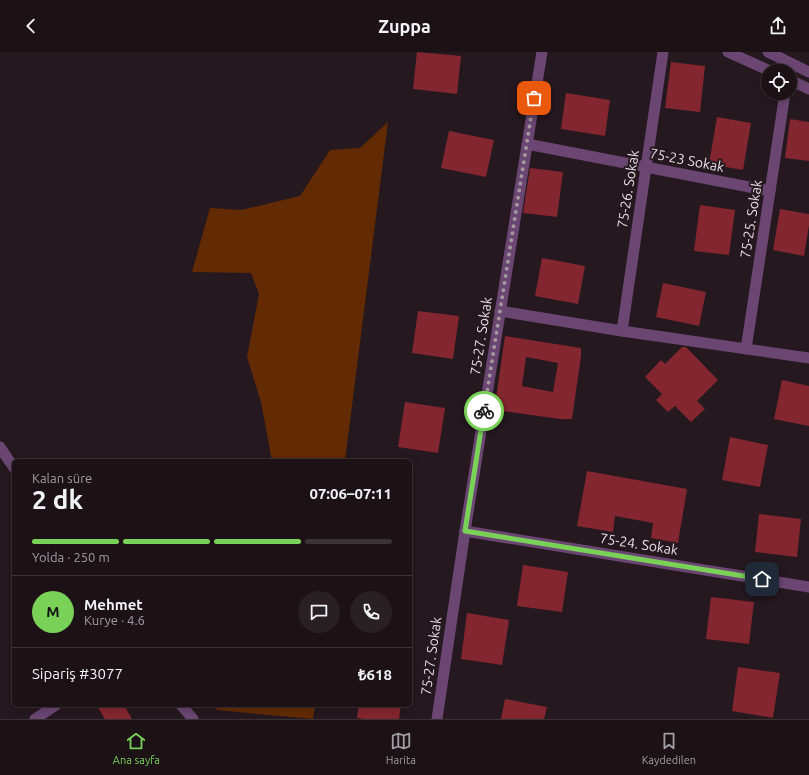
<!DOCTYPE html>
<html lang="tr">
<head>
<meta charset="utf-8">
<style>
  body { margin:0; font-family:Ubuntu,sans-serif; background:#292023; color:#f1f3f6; height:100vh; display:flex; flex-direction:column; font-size:15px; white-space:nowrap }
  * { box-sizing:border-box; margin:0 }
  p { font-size:13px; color:#a09ea1 }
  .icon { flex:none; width:22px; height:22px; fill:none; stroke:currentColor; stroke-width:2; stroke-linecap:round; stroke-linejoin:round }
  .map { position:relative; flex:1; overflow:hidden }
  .details { position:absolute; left:12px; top:407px; width:400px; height:248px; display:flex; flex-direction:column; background:#1c1216; border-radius:6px; box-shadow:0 2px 10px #0003,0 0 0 1px #3a3235 }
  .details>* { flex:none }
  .controls { position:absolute; left:761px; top:12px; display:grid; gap:8px }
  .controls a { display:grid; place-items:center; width:36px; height:36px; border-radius:50%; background:#1c1216; box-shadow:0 2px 10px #0003,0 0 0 1px #3a3235; font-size:20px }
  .pin { position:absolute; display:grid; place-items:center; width:34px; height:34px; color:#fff; margin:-17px; border-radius:8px; box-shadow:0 2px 6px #0006 }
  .courier { position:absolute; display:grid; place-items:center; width:40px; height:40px; margin:-20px; border:3px solid #7ad157; border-radius:50%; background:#fff; color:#222; box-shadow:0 1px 5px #0007 }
  .overview em { font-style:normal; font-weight:600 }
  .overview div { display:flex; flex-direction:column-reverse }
  .overview { display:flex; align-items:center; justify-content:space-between; height:68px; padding:0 20px }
  h1 { font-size:26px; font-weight:600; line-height:30px }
  .bar { display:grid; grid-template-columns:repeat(4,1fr); gap:6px 4px; align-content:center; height:48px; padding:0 20px }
  .bar i { height:5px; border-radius:3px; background:#3a3235 }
  .bar .current { background:#7ad157 }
  .bar p { grid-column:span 4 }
  .line { display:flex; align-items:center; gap:10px; padding:0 20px; border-top:1px solid #3a3235 }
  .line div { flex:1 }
  .round { display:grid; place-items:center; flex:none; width:42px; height:42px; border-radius:21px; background:#292023 }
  header { display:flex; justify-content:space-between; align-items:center; height:52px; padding:0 20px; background:#1c1216; font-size:18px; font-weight:600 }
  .dock { display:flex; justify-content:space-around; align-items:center; height:56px; border-top:1px solid #3a3235; background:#1c1216; font-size:11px; color:#a09ea1 }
  .dock a { display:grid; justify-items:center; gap:2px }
  .dock .current { color:#7ad157 }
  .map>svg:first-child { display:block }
  .green { fill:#622b03 }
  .building { fill:#83262f; fill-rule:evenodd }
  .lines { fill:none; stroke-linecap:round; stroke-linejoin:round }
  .minor { stroke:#6b4673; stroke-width:11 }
  .done { stroke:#a3989d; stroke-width:4; stroke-dasharray:0 7.2 }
  .route { stroke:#7ad157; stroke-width:5 }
  .labels { text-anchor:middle; stroke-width:4; stroke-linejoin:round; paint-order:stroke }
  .street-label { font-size:14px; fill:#e7dde1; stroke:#25181e }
</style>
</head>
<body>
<header><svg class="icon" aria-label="back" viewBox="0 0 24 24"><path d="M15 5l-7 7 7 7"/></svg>Zuppa<svg class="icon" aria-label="share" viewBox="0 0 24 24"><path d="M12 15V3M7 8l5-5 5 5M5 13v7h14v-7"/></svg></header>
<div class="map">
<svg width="809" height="667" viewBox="0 0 809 667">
  <rect width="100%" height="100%" fill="#25181e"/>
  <g class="green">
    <path d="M388 70 345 409H272L261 350 247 305 259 242 251 221 192 220 210 156 241 158 300 144 330 98 360 96Z"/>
    <path d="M214 653H315L313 667 217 658Z"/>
  </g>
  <g class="building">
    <path d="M417 0 461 4 457 42 413 37Z"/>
    <path d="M671 10 705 14 700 60 665 56Z"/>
    <path d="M566 41 610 48 605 84 561 77Z"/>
    <path d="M717 65 751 71 743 118 709 112Z"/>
    <path d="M790 67 809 70V109L785 106Z"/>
    <path d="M449 79 494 88 486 125 441 116Z"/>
    <path d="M530 116 563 120 557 165 523 161Z"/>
    <path d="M700 153 735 158 729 203 694 199Z"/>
    <path d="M780 157 809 162V173L804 204 773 198Z"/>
    <path d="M542 206 585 214 578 252 535 244Z"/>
    <path d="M663 231 706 240 699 274 656 265Z"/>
    <path d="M418 259 459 264 453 307 412 301Z"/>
    <path d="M505 284 581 296V304L572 367H560L496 358 495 353ZM526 305 558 311 553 340 522 334Z"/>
    <path d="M682 295H686L718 328 697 349 705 357 691 370 675 354 668 360 656 348 662 342 645 325 661 308 665 312Z"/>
    <path d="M782 328 809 334V374L774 367Z"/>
    <path d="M405 350 445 356 438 401 398 395Z"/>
    <path d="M730 385 768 393 760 435 722 428Z"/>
    <path d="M587 419 687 437 678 491 651 486 653 471 615 464 613 480 577 474Z"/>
    <path d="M759 462 801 467 797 505 755 500Z"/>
    <path d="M523 513 568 520 562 560 517 554Z"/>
    <path d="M711 545 754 550 749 592 706 587Z"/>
    <path d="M467 561 509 568 502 613 461 607Z"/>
    <path d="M738 615 780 621 773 666 732 659Z"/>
    <path d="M505 647 547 655 544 667H501Z"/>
    <path d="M103 653H124L132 667H105L98 656Z"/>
    <path d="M359 653H401L399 667H364L357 666Z"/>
  </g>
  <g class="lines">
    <g class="minor">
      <path d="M728 0 770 19"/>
      <path d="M768 0 809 20"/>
      <path d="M790 28 809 37"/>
      <path d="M527 92 770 139"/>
      <path d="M500 259 622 279 809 306"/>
      <path d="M622 279 663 0"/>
      <path d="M746 297 785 41"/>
      <path d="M0 395 14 416"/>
      <path d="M465 479 809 535"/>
      <path d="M181 653 193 667"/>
      <path d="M35 667 56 653"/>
      <path d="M437 667 465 479 542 0"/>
    </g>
  </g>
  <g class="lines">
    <path class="done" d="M484 359 534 46"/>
    <path class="route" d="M484 359 465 479 762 527"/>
  </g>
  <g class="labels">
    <g class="street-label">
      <text transform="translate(687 108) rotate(11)" y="5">75-23 Sokak</text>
      <text transform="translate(628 137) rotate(-81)" y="5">75-26. Sokak</text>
      <text transform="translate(751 167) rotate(-81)" y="5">75-25. Sokak</text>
      <text transform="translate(481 284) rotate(-81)" y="5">75-27. Sokak</text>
      <text transform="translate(639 492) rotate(9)" y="5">75-24. Sokak</text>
      <text transform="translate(431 604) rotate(-82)" y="5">75-27. Sokak</text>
    </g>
  </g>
</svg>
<div class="controls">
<a><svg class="icon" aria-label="locate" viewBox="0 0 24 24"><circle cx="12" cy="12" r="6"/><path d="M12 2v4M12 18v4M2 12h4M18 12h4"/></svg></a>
</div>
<div class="pin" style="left:534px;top:46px;background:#ea580c"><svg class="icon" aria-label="bag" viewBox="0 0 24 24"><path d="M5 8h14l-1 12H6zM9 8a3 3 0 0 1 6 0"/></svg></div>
<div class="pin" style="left:762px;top:527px;background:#1f2937"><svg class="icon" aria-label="home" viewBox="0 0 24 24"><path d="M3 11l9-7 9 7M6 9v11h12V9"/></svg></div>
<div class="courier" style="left:484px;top:359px"><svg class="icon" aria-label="bike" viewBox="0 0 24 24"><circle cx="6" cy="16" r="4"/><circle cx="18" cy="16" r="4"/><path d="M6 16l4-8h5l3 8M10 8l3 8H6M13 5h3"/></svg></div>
<section class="details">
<div class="overview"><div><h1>2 dk</h1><p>Kalan süre</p></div><em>07:06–07:11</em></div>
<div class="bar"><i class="current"></i><i class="current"></i><i class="current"></i><i></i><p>Yolda · 250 m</p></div>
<div class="line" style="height:72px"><b class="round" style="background:#7ad157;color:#111">M</b><div><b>Mehmet</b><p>Kurye · 4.6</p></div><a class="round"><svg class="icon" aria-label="chat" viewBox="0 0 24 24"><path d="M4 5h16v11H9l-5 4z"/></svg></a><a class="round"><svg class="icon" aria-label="phone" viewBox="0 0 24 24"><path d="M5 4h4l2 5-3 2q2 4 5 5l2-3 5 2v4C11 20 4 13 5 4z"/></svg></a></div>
<div class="line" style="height:52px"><div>Sipariş #3077</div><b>₺618</b></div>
</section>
</div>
<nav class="dock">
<a class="current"><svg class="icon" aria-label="home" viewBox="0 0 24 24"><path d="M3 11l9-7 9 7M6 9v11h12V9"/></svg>Ana sayfa</a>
<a><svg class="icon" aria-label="map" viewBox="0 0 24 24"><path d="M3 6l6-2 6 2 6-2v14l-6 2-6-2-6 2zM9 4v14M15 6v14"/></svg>Harita</a>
<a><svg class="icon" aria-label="saved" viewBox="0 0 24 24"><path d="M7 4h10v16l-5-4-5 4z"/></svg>Kaydedilen</a>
</nav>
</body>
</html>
